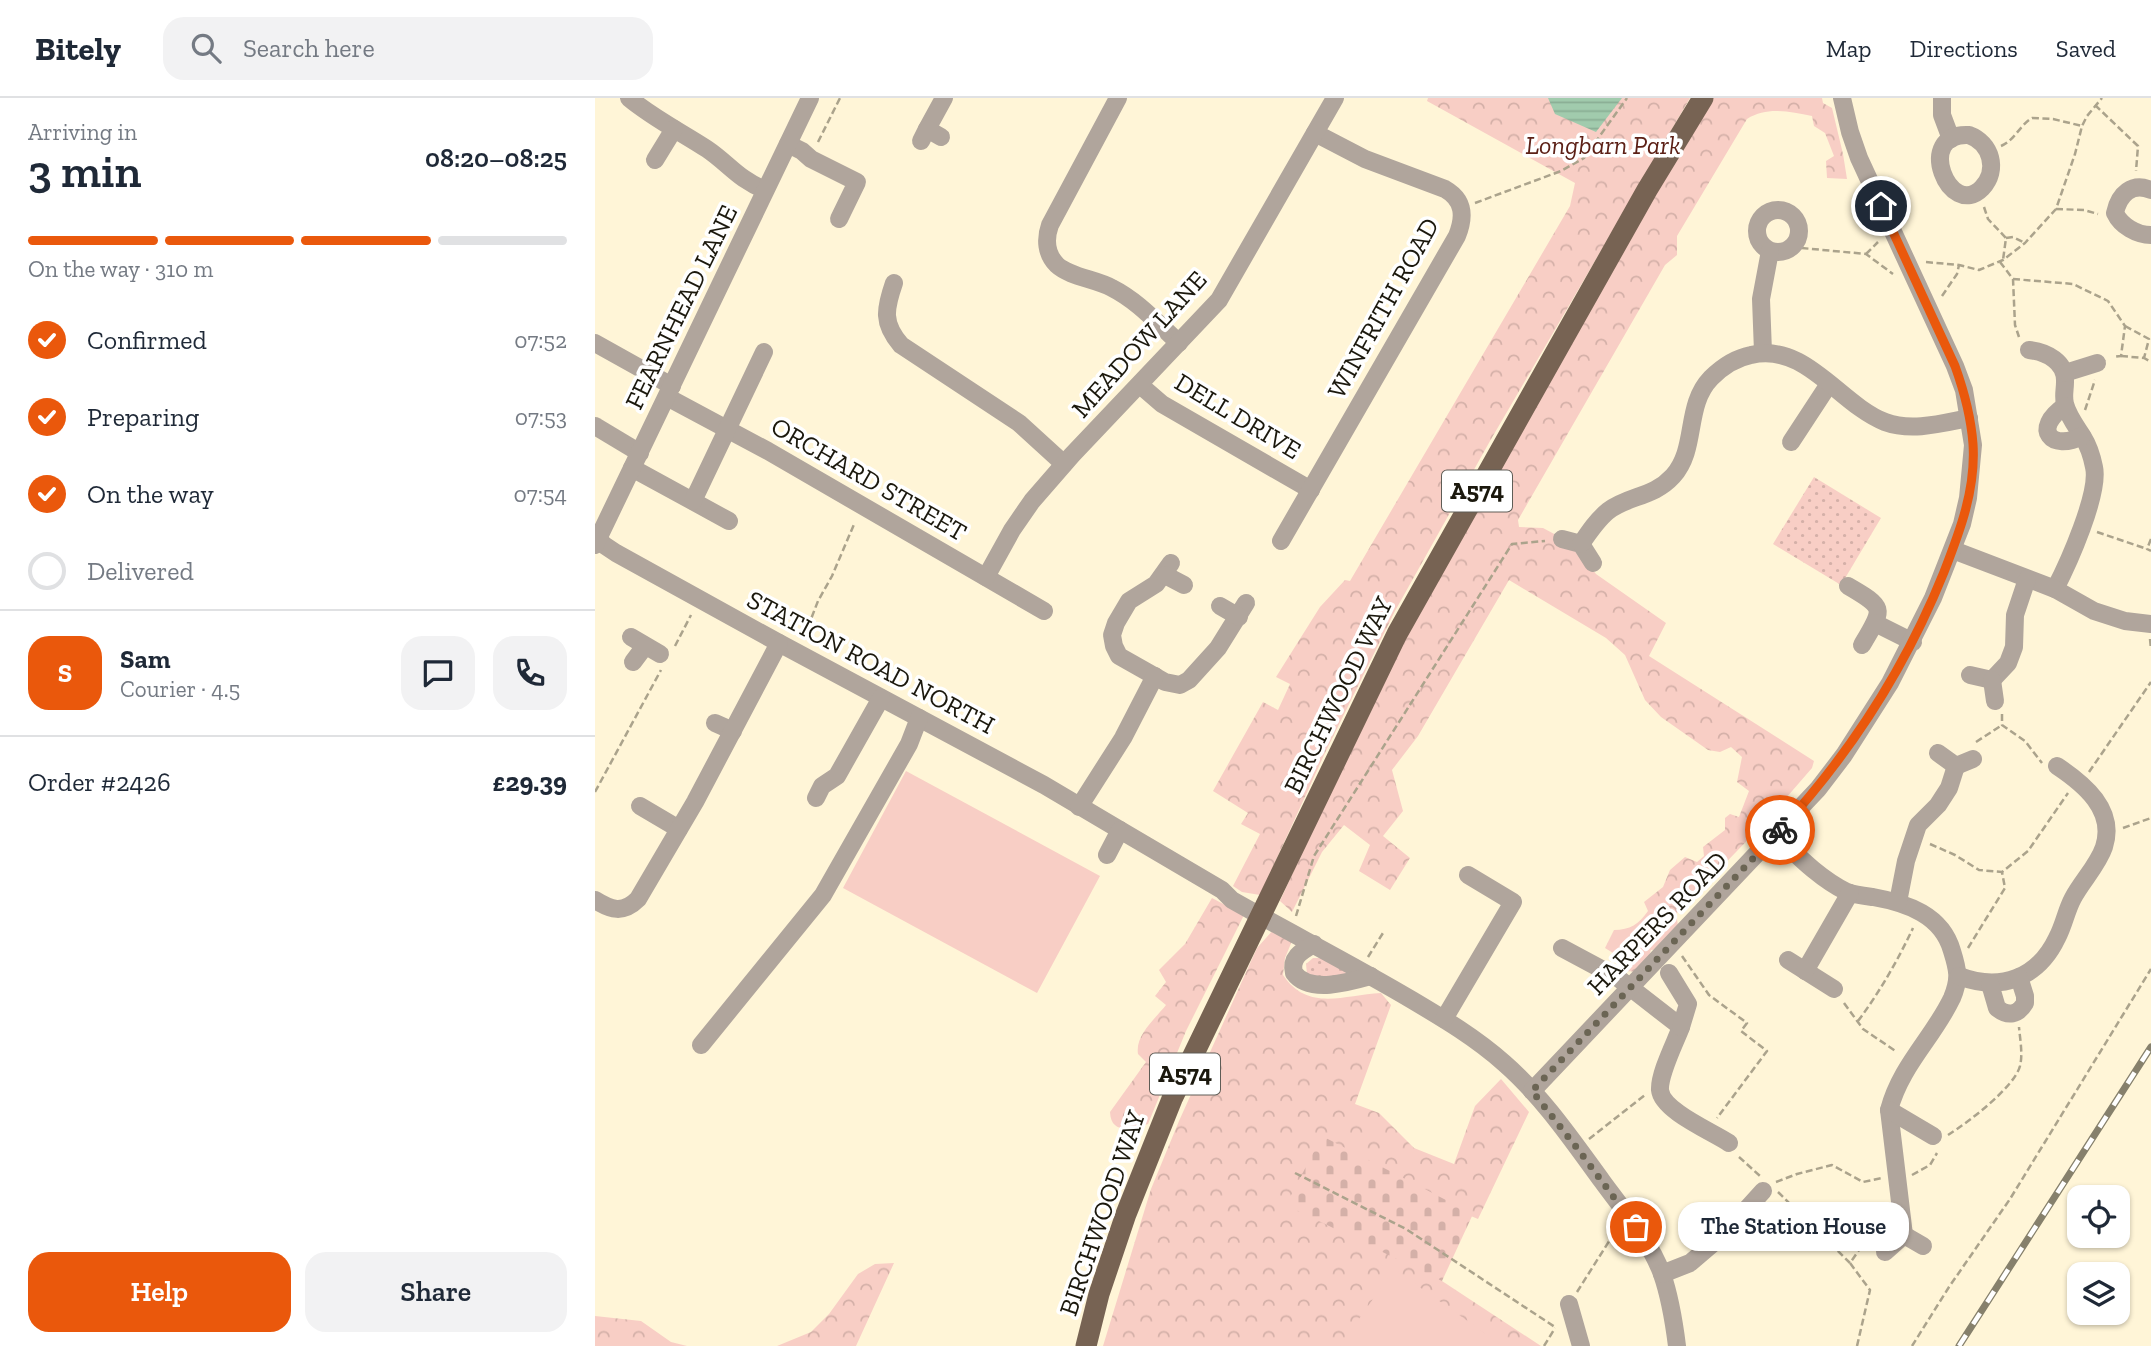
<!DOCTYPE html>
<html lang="en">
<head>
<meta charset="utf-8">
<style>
  body { margin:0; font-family:"Zilla Slab",serif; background:#f2f2f3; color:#1f2937; height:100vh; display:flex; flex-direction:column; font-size:26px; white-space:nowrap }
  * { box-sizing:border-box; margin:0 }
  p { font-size:23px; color:#747a83 }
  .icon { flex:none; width:38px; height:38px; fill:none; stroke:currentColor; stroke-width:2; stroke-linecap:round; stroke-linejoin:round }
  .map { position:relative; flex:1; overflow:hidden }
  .side { display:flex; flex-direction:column; background:#fff; width:595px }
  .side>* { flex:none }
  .fabs { position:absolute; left:1472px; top:1087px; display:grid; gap:14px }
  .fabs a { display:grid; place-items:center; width:63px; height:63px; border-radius:14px; background:#fff; box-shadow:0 2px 5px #0004; font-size:35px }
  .pin { position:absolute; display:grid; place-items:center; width:60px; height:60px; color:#fff; margin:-30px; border:4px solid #fff; border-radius:50%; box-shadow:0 2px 7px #0007 }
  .courier { position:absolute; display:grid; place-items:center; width:70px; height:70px; margin:-35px; border:5px solid #ea580c; border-radius:50%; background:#fff; color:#222; box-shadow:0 2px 9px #0007 }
  .bubble { position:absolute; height:49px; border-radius:21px; background:#fff; box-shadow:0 2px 5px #0004; font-size:23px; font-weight:600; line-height:49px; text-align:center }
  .summary em { font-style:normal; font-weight:600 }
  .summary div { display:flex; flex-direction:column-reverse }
  .summary { display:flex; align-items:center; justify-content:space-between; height:119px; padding:0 28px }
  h1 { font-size:46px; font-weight:600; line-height:52px }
  .bar { display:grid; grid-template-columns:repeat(4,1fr); gap:10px 7px; align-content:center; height:84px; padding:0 28px }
  .bar i { height:9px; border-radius:5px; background:#e0e1e3 }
  .bar .active { background:#ea580c }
  .bar p { grid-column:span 4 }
  .line { display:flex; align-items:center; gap:18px; padding:0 28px; border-top:2px solid #e0e1e3 }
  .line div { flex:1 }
  .round { display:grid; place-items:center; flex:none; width:74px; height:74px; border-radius:21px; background:#f2f2f3 }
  ol { padding:0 28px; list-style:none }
  li { display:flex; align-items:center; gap:21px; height:77px }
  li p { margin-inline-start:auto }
  li .icon { padding:7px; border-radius:50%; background:#ea580c; color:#fff; stroke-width:4 }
  li:last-child { color:#747a83 }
  li i { width:38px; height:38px; border:4px solid #e0e1e3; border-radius:50% }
  .button { display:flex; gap:14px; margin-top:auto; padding:14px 28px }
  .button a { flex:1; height:80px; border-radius:21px; background:#ea580c; color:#fff; font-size:28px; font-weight:600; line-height:80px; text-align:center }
  .button a+a { background:#f2f2f3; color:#1f2937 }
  header { display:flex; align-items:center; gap:42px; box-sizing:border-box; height:98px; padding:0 35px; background:#fff; border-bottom:2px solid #e0e1e3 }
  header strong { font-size:33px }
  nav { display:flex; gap:38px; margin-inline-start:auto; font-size:24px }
  .search { width:490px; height:63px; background:#f2f2f3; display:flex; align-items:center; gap:18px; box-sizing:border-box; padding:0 24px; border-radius:21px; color:#747a83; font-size:26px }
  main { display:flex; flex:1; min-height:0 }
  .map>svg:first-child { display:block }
  .grass { fill:url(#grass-dots) }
  .forest { fill:url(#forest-crowns) }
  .cemetery { fill:url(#cemetery-stones) }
  .pitch { fill:#f8cec5 }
  .water { fill:url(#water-rules) }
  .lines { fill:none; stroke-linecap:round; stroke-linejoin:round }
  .path { stroke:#aba38c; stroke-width:2.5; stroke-dasharray:7 3.5; stroke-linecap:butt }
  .minor { stroke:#b0a59c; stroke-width:18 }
  .major { stroke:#776353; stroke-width:21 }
  .rail-casing { stroke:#86806c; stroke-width:7 }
  .rail { stroke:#fff; stroke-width:4.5; stroke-dasharray:13; stroke-linecap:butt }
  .done { stroke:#6b6554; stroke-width:7; stroke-dasharray:0 12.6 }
  .route { stroke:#ea580c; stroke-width:9 }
  .labels { text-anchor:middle; stroke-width:7; stroke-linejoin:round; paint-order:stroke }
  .shield { fill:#fff; stroke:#5f5d56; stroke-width:2 }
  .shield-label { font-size:24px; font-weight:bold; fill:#1b180d }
  .park-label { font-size:26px; font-style:italic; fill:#5c2016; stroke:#fff }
  .street-label { font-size:26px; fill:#1b180d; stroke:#fff }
</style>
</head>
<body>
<header>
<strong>Bitely</strong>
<div class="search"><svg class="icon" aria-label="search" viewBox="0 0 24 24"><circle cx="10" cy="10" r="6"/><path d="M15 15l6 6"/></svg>Search here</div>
<nav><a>Map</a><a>Directions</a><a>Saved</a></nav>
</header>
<main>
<section class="side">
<div class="summary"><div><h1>3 min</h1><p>Arriving in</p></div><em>08:20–08:25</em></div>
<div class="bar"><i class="active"></i><i class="active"></i><i class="active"></i><i></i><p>On the way · 310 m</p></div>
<ol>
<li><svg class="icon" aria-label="check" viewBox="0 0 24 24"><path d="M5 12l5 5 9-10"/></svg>Confirmed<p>07:52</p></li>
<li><svg class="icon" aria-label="check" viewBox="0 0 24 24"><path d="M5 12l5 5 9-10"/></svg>Preparing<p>07:53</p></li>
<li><svg class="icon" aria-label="check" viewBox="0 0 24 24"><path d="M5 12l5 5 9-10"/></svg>On the way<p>07:54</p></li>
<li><i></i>Delivered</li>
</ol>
<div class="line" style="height:126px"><b class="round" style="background:#ea580c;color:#fff">S</b><div><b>Sam</b><p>Courier · 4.5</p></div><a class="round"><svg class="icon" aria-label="chat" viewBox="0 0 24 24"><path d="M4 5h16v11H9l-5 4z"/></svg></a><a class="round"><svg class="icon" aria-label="phone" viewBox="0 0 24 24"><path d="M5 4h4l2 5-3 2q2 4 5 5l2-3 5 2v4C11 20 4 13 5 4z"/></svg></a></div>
<div class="line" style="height:91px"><div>Order #2426</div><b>£29.39</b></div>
<div class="button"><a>Help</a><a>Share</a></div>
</section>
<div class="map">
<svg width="1556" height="1248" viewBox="0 0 1556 1248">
  <defs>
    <pattern id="grass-dots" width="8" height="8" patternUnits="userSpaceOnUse" patternTransform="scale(1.75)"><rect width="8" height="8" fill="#f8cec5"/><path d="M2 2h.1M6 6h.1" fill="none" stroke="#d4b0a8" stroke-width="1.8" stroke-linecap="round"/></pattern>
    <pattern id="forest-crowns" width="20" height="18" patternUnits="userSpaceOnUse" patternTransform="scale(1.75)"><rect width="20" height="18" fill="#f8cec5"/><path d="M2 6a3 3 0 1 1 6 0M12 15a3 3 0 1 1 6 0" fill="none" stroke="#d4b0a8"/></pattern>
    <pattern id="cemetery-stones" width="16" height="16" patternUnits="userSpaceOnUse" patternTransform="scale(1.75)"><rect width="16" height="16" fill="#f8cec5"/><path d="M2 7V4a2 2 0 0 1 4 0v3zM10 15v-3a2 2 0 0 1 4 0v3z" fill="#d4b0a8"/></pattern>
    <pattern id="water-rules" width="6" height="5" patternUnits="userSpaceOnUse" patternTransform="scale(1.75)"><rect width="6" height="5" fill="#a1cbad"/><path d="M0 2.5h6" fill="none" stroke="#8aae94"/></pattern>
  </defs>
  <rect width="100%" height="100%" fill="#fff5d7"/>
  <g class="grass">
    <path d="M1219 379 1286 420 1246 487 1178 446Z"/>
    <path d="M718 860H726L754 875 751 878H717L712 876 711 866Z"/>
  </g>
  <g class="forest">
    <path d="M833 0H1095L895 343 800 513 730 655 665 797 647 794 638 788 665 736 646 726 653 715 618 693 668 604 683 612 695 586 681 579 725 509 750 482 755 483 975 108 980 85 832 3Z"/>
    <path d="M1114 0H1227L1228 5 1237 10 1248 56 1252 81 1232 80 1231 63 1239 58 1230 35 1219 28 1217 18C1194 14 1173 8 1152 21L1082 138V157L1070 167 923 422 924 429 948 430 978 446 1001 476 1071 525 1054 558 1219 663 1217 670 1171 723 1081 816 1084 833 1067 851 1056 852 1052 863 1042 874 1032 873 1026 860 1010 850 1019 832C1035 832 1044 826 1053 813L1049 804 1068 789 1075 772 1090 759 1102 764 1109 758 1108 749 1130 732V720L1135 716 1144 719 1154 693 1142 684 1147 659 1136 649 1125 654 1113 652 1066 619 1050 602 1030 557 1011 540 914 482 823 638 797 672 808 713 788 738 815 760 795 792 764 773 775 747 749 727 727 754 697 814 685 803 781 590Z"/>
    <path d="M617 800 649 817 591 933 553 1026C537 1031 516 1037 515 1014L551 964 543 956C540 937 560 921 571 907L560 898 571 884 564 872 590 846Z"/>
    <path d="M678 832 697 843 690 860 688 877C713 914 748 897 786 895L796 907 760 1006 784 1015 819 1050 859 1066 880 1008 906 981 934 1014 883 1121 780 1078 847 1183 946 1248H508L556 1091 584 1023 662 850Z"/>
    <path d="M299 1165 261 1248H182L216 1234 234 1216 263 1176 280 1166Z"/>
    <path d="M0 1218 46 1223 76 1244 92 1248H0Z"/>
  </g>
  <path class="cemetery" d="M727 1038 878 1116 847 1183 691 1107Z"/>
  <g class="pitch">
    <path d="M311 673 505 778 442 895 248 790Z"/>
    <path d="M799 1171 908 1248H745Z"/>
  </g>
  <path class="water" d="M953 0H1027L1001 34 960 16Z"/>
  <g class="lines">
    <g class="path">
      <path d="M1500 7 1543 48 1541 73"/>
      <path d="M223 44 245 0"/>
      <path d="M1406 48C1420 42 1424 28 1437 20L1458 21 1487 28"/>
      <path d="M880 105 966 73 989 60 1032 0"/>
      <path d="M1389 109 1393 121 1411 140 1408 162"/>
      <path d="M1461 111 1489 112 1503 116"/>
      <path d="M1411 140 1418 139 1430 145"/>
      <path d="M1196 149 1271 156 1298 176"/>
      <path d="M1271 156 1283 144"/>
      <path d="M1331 164 1364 167 1384 172 1408 162 1430 145 1461 111 1480 56 1487 28 1492 18 1507 0"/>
      <path d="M1405 164 1418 181 1420 227 1424 239"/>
      <path d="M1418 181 1478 186 1513 203 1530 228 1526 258 1518 259"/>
      <path d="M1347 198 1362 176 1364 167"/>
      <path d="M1530 228 1554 241 1549 260"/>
      <path d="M1526 258 1549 260 1556 264"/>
      <path d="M1490 312 1500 282"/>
      <path d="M1502 434 1552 451"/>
      <path d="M1556 441 1552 451 1556 453"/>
      <path d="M209 539 223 503 237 478 260 424"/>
      <path d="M1555 541 1556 551"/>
      <path d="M80 548 96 517"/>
      <path d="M1407 616V627L1430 643 1447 665"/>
      <path d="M1381 644 1407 627"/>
      <path d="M1494 674 1556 584"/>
      <path d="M0 694 66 572"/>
      <path d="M1528 730 1556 720"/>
      <path d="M1335 746 1360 757 1384 772 1407 774 1433 753 1473 695"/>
      <path d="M701 818 719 758 917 446 950 443"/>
      <path d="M1373 850 1410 790 1407 774"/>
      <path d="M1087 858 1114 897 1152 925 1146 933 1172 953 1122 1020"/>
      <path d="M773 859 788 835"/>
      <path d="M1249 905 1268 931 1302 954"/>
      <path d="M1263 923C1284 895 1303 862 1318 830"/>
      <path d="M1353 1037C1372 1025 1419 990 1425 968 1428 956 1425 941 1424 929"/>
      <path d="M994 1041 1050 997"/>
      <path d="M1144 1059 1165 1078"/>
      <path d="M700 1075 811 1131 960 1229"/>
      <path d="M1317 1077 1335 1067 1342 1055"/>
      <path d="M1181 1084 1202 1076 1237 1067 1268 1084 1287 1080"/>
      <path d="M1183 1094 1255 1165"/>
      <path d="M982 1194 1023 1129"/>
      <path d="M949 1248 960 1230"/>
      <path d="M1262 1248 1275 1192 1255 1165 1271 1142 1276 1145"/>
      <path d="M1317 1248 1354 1189 1415 1101 1556 871"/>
    </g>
    <g class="minor">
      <path d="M34 0C58 20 86 34 112 51 134 66 143 81 170 92"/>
      <path d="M523 0 455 127C450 141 451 156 462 167 475 179 501 181 517 190 543 203 563 226 584 245"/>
      <path d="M1347 0V17L1356 41"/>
      <path d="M332 31 349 0"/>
      <path d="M1374 37C1396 45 1404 72 1387 90 1355 123 1318 34 1374 37Z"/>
      <path d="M326 43 332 31 346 39"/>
      <path d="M193 46 207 53 216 61 262 84 244 121"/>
      <path d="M60 62 79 31"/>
      <path d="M1556 92C1537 84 1524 96 1520 115 1526 128 1542 137 1556 137"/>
      <circle cx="1183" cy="133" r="21"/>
      <path d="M299 185C290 211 287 225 306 247L424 325 469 366"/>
      <path d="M0 245 77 288"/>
      <path d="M1434 252C1452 254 1471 264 1470 284 1470 292 1468 298 1470 306 1473 318 1481 328 1488 339 1493 347 1497 359 1499 369 1505 395 1473 466 1460 491"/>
      <path d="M1168 254 1166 201 1175 153"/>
      <path d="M1470 275 1502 265"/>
      <path d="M545 287 567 306 716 392"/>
      <path d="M72 299 173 353 449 513"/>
      <path d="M1470 308C1436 331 1457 354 1487 338"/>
      <path d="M0 328 45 355"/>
      <path d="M1196 344 1234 286"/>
      <path d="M37 370 134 423"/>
      <path d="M98 403 169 254"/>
      <path d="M0 437 9 447 21 455 184 545 449 687 525 732"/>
      <path d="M967 441 986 446 998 465"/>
      <path d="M686 443 862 138C870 118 869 102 850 91L770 61 720 35"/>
      <path d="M986 446C994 434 1002 422 1013 413 1034 397 1058 400 1078 378 1103 350 1089 308 1116 280 1127 269 1141 260 1156 257 1211 244 1244 306 1290 324 1317 334 1348 325 1374 320"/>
      <path d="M0 447 215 0"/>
      <path d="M1358 452 1460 491 1499 513 1530 523 1556 526"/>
      <path d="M576 465 561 486 534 503 521 525 517 537 519 548 524 558 570 584 585 587 594 582 623 550 651 505"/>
      <path d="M570 477 589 487"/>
      <path d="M391 479 417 432 437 403 477 357 624 202 740 0"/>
      <path d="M1253 488C1291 510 1289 510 1267 547"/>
      <path d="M625 508 644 519"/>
      <path d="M1280 525 1318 544"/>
      <path d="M36 539 65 556"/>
      <path d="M38 564 50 548"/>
      <path d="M1375 577 1397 582 1413 565 1419 549 1420 517 1432 481"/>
      <path d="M1397 582 1400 603"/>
      <path d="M120 625 138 633"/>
      <path d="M1343 655 1361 668 1378 661"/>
      <path d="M221 700 227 688 242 678 286 600"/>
      <path d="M45 708 84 731"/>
      <path d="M484 709 528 640 560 578"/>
      <path d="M1181 737C1203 758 1224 780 1252 794 1260 797 1270 798 1278 799 1312 805 1347 817 1357 853 1363 872 1365 881 1357 900 1338 940 1306 967 1294 1012L1309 1137"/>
      <path d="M512 757 525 732 627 792 637 802C697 836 758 867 817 902 849 921 881 940 909 965 947 998 977 1042 1007 1083 1028 1112 1054 1141 1067 1176 1075 1199 1079 1224 1082 1248"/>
      <path d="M0 802C16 812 28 816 43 801L100 704 184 545"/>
      <path d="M1303 804 1311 763 1323 727 1343 707 1354 690 1361 668"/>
      <path d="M719 846C707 853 695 859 699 875 714 896 755 884 776 878"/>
      <path d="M967 850 1023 880 1086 929C1080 945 1064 976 1065 992 1067 1013 1118 1034 1134 1045"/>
      <path d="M1193 862 1239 891"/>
      <path d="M1210 873 1255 795"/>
      <path d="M1074 875 1093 906 1086 929"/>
      <path d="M1364 878C1406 894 1443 880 1462 840 1469 827 1471 813 1478 800 1487 783 1503 767 1509 749 1521 712 1489 686 1462 668"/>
      <path d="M1395 886 1402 910C1413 919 1423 917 1430 905V898L1424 879"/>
      <path d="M849 921 918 804 873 777"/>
      <path d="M106 947 228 797 314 646 324 620"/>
      <path d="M937 993 1223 691 1249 657 1295 585 1338 500 1367 426 1373 400 1378 347 1369 292 1360 268 1264 60 1255 34 1247 0"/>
      <path d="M1294 1012 1338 1038"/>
      <path d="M1290 1154 1309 1137 1328 1148"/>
      <path d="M1067 1176 1095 1165 1129 1136 1168 1093"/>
      <path d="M974 1206 986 1248"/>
    </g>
    <path class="major" d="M491 1248 504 1196 531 1116 577 1001 802 536 1052 92 1108 0"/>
    <defs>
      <path id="rail" d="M1364 1248 1556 949"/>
    </defs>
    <use href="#rail" class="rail-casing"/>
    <use href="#rail" class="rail"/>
  </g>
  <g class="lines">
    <path class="done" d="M1041 1129 982 1050 937 993 1185 732"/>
    <path class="route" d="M1185 732C1255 656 1310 571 1349 474 1365 433 1381 391 1378 346 1376 319 1369 293 1360 268L1286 108"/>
  </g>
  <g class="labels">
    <g class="shield">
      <rect x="847" y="372.5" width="70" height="41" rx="5"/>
      <rect x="555" y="955.5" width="70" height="41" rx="5"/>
    </g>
    <g class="shield-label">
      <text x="882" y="401">A574</text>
      <text x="590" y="984">A574</text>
    </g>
    <g class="park-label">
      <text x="1008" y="56">Longbarn Park</text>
    </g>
    <g class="street-label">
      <text transform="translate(86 209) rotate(-64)" y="9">FEARNHEAD LANE</text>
      <text transform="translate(788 210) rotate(-61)" y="9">WINFRITH ROAD</text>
      <text transform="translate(544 246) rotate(-48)" y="9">MEADOW LANE</text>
      <text transform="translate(643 318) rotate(31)" y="9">DELL DRIVE</text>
      <text transform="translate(274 381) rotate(30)" y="9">ORCHARD STREET</text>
      <text transform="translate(276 564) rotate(28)" y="9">STATION ROAD NORTH</text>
      <text transform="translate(743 597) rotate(-64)" y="9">BIRCHWOOD WAY</text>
      <text transform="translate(1062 825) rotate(-46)" y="9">HARPERS ROAD</text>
      <text transform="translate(507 1115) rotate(-71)" y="9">BIRCHWOOD WAY</text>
    </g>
  </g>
</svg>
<div class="fabs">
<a><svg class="icon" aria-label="locate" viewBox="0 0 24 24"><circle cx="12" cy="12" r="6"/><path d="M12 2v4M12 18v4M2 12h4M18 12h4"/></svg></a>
<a><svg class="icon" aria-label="layers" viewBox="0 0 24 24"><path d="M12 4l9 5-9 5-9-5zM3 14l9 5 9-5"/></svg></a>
</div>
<div class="pin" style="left:1041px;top:1129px;background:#ea580c"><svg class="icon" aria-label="bag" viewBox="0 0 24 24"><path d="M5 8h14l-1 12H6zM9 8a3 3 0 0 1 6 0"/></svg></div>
<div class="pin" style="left:1286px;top:108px;background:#1f2937"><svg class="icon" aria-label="home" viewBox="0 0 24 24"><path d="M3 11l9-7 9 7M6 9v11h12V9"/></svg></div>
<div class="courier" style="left:1185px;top:732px"><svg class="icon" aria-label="bike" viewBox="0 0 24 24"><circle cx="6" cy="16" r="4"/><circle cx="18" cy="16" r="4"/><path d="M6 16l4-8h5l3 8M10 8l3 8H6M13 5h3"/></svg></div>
<div class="bubble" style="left:1083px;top:1104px;width:231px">The Station House</div>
</div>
</main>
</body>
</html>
